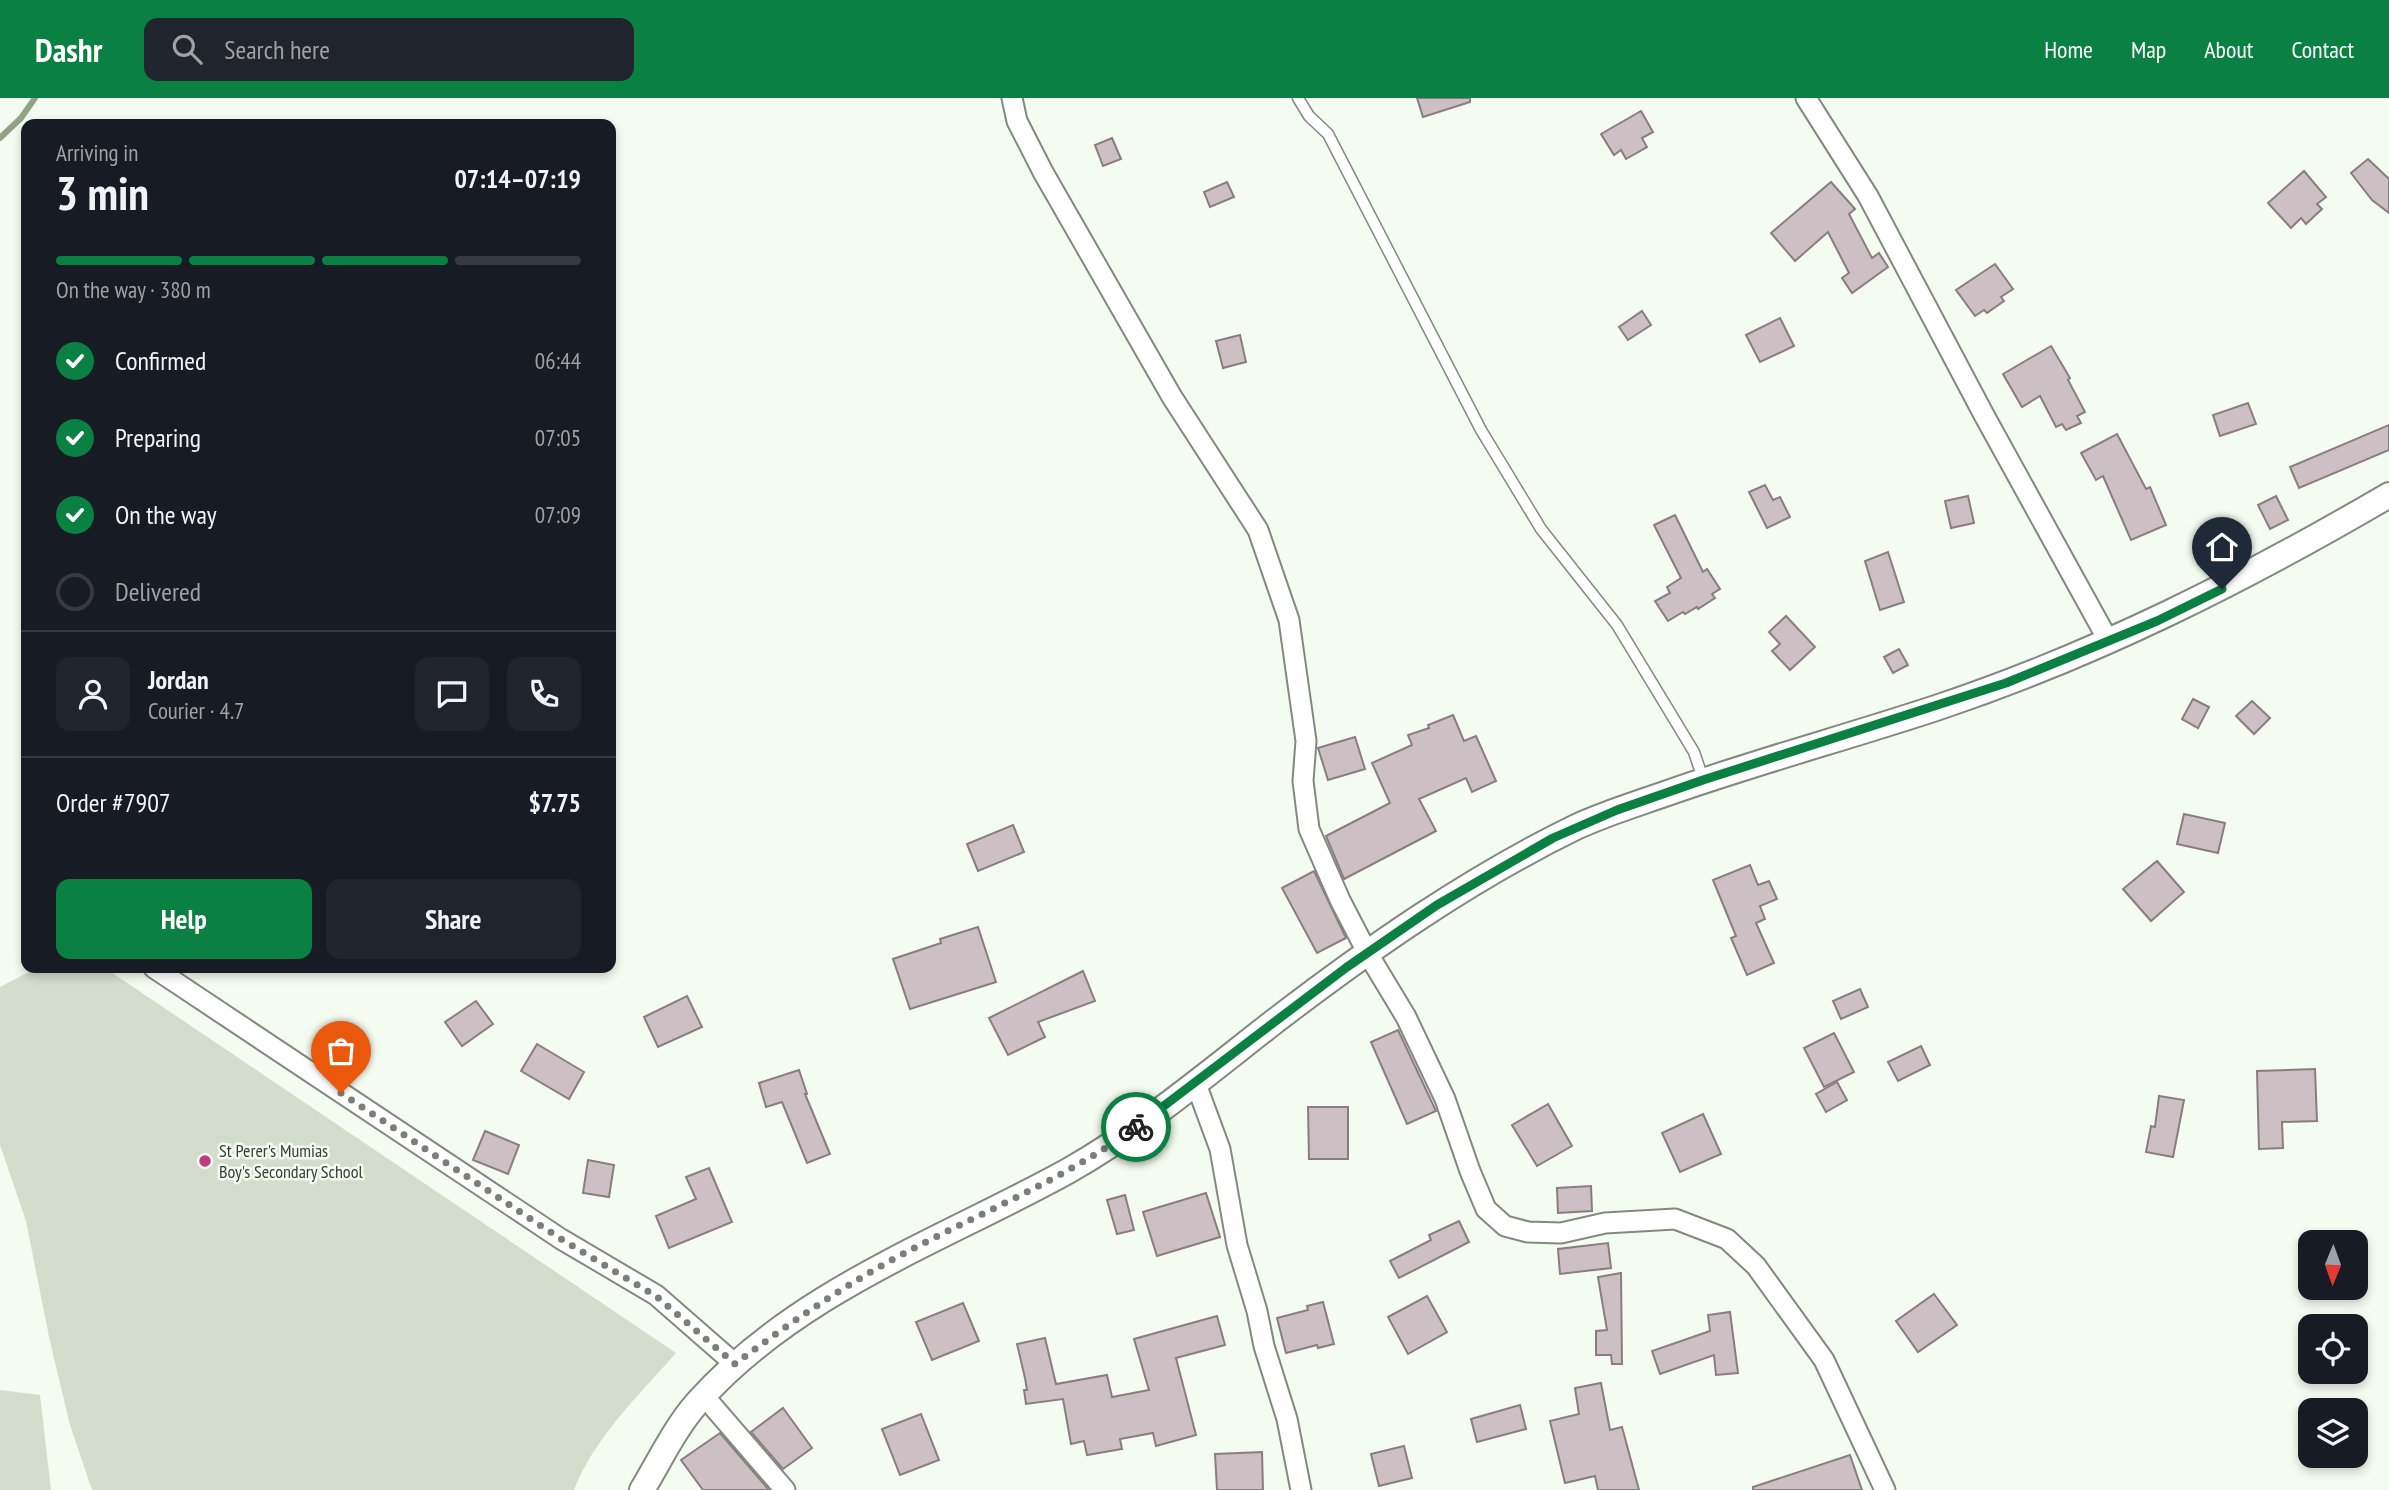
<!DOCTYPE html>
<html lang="en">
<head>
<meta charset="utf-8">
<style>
  body { margin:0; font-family:"PT Sans Narrow",sans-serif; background:#20242c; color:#f1f3f6; height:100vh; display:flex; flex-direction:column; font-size:26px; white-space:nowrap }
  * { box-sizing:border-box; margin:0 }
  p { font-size:23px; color:#9ea1a6 }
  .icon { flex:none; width:38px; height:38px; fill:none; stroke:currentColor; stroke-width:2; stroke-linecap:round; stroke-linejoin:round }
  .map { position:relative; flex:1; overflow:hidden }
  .sheet { position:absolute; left:21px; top:21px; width:595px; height:854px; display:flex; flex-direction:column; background:#171b24; border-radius:14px; box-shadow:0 4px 10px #0003 }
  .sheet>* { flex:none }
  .needle { width:46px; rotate:181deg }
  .fabs { position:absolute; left:2298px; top:1132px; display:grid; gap:14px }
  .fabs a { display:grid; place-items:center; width:70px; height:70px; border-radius:14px; background:#171b24; box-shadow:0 4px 10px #0003; font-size:35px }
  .pin { position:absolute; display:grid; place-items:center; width:60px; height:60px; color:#fff; margin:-72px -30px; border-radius:50% 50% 50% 0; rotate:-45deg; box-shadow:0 0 7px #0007 }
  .pin .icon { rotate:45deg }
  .courier { position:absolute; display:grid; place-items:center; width:70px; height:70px; margin:-35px; border:5px solid #0b8043; border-radius:50%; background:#fff; color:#222; box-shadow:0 2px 9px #0007 }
  .summary em { font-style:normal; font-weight:800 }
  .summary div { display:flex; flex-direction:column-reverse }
  .summary { display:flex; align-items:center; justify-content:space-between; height:119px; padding:0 35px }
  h1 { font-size:46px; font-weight:800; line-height:52px }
  .bar { display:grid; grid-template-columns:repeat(4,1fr); gap:10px 7px; align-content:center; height:84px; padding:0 35px }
  .bar i { height:9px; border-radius:5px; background:#363941 }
  .bar .current { background:#0b8043 }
  .bar p { grid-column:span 4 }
  .line { display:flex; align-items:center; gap:18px; padding:0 35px; border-top:2px solid #363941 }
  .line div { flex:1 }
  .round { display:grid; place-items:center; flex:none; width:74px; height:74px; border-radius:14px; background:#20242c }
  ol { padding:0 35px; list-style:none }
  li { display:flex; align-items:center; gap:21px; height:77px }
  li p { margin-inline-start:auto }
  li .icon { padding:7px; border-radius:50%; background:#0b8043; color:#fff; stroke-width:4 }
  li:last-child { color:#9ea1a6 }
  li i { width:38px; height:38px; border:4px solid #363941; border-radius:50% }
  .cta { display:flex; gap:14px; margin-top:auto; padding:14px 35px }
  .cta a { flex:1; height:80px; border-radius:14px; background:#0b8043; color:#fff; font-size:28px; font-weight:800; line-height:80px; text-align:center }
  .cta a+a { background:#20242c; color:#f1f3f6 }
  header { display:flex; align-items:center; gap:42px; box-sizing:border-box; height:98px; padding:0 35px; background:#0b8043; color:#fff }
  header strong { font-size:33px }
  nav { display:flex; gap:38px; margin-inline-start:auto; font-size:24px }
  .search { width:490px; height:63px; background:#20242c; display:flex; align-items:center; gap:18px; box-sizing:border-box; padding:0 24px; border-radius:14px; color:#9ea1a6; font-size:26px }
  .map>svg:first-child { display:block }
  .green { fill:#d2decb }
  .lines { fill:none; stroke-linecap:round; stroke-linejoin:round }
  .stream { stroke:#91a387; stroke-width:6 }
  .building { fill:#cdc0c4; stroke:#897d81; stroke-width:2 }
  .service-casing { stroke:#838980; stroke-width:13 }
  .minor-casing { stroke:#838980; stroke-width:23 }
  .tertiary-casing { stroke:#838980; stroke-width:28 }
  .service { stroke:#fff; stroke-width:10 }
  .minor { stroke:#fff; stroke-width:19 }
  .tertiary { stroke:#fff; stroke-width:24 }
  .done { stroke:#7a7f78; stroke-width:7; stroke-dasharray:0 12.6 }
  .route { stroke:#0b8043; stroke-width:9 }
  .poi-dot { fill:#c13b7d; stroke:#f4fbf0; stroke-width:2.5 }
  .labels { text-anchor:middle; stroke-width:5; stroke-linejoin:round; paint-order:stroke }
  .poi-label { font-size:18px; fill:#393c38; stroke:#f4fbf0; text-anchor:start }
</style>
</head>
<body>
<header>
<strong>Dashr</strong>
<div class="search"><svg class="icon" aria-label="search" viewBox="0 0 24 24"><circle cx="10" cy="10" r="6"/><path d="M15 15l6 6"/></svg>Search here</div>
<nav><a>Home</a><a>Map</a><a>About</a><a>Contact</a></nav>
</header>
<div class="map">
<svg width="2389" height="1392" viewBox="0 0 2389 1392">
  <rect width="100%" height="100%" fill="#f4fbf0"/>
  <g class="green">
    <path d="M36 870H105L676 1255C639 1297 594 1340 574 1392H92L70 1327 49 1239 26 1123 0 1047V889Z"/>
    <path d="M0 1292 40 1297 51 1392H0Z"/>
  </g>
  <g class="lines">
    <path class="stream" d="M0 40 21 20 35 0"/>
  </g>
  <g class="building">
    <path d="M1417 0H1470V4L1423 19Z"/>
    <path d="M1641 13 1653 34 1642 40 1647 49 1626 61 1621 52 1614 57 1601 36Z"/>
    <path d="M1112 40 1121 61 1103 68 1095 47Z"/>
    <path d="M2368 61 2389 81V115L2372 102 2351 75Z"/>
    <path d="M2304 73 2326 99 2317 106 2322 111 2306 126 2301 120 2291 130 2268 105Z"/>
    <path d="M1227 84 1234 99 1210 109 1204 94Z"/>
    <path d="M1831 84 1855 111 1849 116 1872 160 1879 155 1888 169 1852 195 1842 180 1849 175 1828 134 1795 163 1771 135Z"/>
    <path d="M1995 166 2013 191 2001 199 2004 203 1987 215 1984 212 1975 218 1956 192Z"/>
    <path d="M1642 213 1651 227 1628 242 1619 229Z"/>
    <path d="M1780 220 1794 248 1760 264 1746 237Z"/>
    <path d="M1240 237 1246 264 1223 270 1216 243Z"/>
    <path d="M2051 248 2070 280 2068 282 2085 314 2077 318 2081 325 2066 332 2062 326 2056 329 2040 298 2022 309 2003 276Z"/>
    <path d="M2248 305 2256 326 2220 338 2213 317Z"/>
    <path d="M2389 327V352L2299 390 2290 369Z"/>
    <path d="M2117 336 2146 391 2150 389 2166 427 2131 442 2103 378 2096 382 2081 355Z"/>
    <path d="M1765 387 1773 402 1780 399 1790 419 1767 430 1749 394Z"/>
    <path d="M1968 398 1974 425 1951 430 1945 403Z"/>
    <path d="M2276 398 2288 422 2270 431 2258 407Z"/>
    <path d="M1675 417 1703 474 1707 471 1720 491 1712 496 1715 500 1698 511 1697 509 1685 516 1683 514 1668 523 1655 503 1670 495 1667 489 1681 480 1654 427Z"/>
    <path d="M1888 454 1904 504 1880 512 1865 463Z"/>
    <path d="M1786 518 1815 549 1790 572 1772 553 1780 546 1769 534Z"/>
    <path d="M1899 551 1908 567 1893 575 1884 559Z"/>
    <path d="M2193 601 2209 609 2198 630 2182 621Z"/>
    <path d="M2252 603 2270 620 2254 636 2236 618Z"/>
    <path d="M1453 617 1464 643 1476 638 1496 683 1472 694 1466 680 1419 701 1436 733 1344 781 1326 738 1390 705 1372 665 1412 647 1408 637 1429 630 1428 627Z"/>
    <path d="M1355 639 1365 671 1328 682 1318 650Z"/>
    <path d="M2184 716 2225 725 2218 755 2177 746Z"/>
    <path d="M1013 727 1024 754 978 773 967 746Z"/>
    <path d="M2157 763 2184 794 2151 823 2123 791Z"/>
    <path d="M1750 767 1758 787 1769 783 1777 801 1760 808 1765 821 1756 825 1774 865 1747 877 1731 840 1736 838 1713 782Z"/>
    <path d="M1314 773 1346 840 1317 855 1282 790Z"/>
    <path d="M978 829 996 884 910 911 893 861 941 845 940 841Z"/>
    <path d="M1083 873 1095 903 1038 924 1045 939 1008 957 989 920Z"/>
    <path d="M1860 891 1868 909 1841 921 1833 903Z"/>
    <path d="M687 898 702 929 658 949 644 919Z"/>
    <path d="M476 903 493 926 462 948 445 924Z"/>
    <path d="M1398 932 1436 1013 1407 1026 1371 944Z"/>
    <path d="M1834 935 1854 974 1824 989 1804 950Z"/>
    <path d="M537 946 584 974 569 1001 521 973Z"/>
    <path d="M1921 948 1930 967 1898 983 1888 964Z"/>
    <path d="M2315 971 2317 1023 2282 1024 2283 1050 2259 1051 2257 973Z"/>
    <path d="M799 972 807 996H805L830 1056 807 1065 782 1004 766 1009 759 985Z"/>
    <path d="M1837 984 1847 1002 1826 1014 1816 996Z"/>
    <path d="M2159 998 2184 1002 2173 1059 2146 1054 2151 1028 2155 1029Z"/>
    <path d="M1548 1006 1572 1048 1537 1068 1512 1027Z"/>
    <path d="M1308 1009H1348V1061H1309Z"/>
    <path d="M1703 1016 1721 1056 1680 1074 1662 1035Z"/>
    <path d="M485 1033 519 1047 508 1076 473 1062Z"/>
    <path d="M588 1062 614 1067 609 1099 583 1095Z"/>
    <path d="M709 1070 732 1124 669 1150 656 1118 696 1101 686 1079Z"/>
    <path d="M1591 1088 1592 1113 1558 1115 1557 1090Z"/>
    <path d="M1206 1095 1220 1139 1157 1158 1143 1114Z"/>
    <path d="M1125 1097 1134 1132 1117 1136 1107 1102Z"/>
    <path d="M1459 1123 1469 1144 1399 1180 1390 1163 1431 1142 1429 1137Z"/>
    <path d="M1608 1145 1611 1170 1560 1176 1558 1151Z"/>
    <path d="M1621 1175 1622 1266H1612L1611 1257H1596V1233L1607 1232 1598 1179Z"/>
    <path d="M1934 1196 1957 1227 1918 1254 1896 1223Z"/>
    <path d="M1427 1198 1447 1234 1408 1256 1388 1219Z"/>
    <path d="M1323 1204 1334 1246 1318 1250 1317 1247 1286 1255 1277 1220 1308 1212 1307 1208Z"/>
    <path d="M963 1205 979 1243 932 1262 916 1224Z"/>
    <path d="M1730 1214 1738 1275 1716 1277 1714 1257 1660 1276 1652 1253 1710 1233 1708 1217Z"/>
    <path d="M1217 1218 1225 1247 1176 1260 1196 1337 1156 1348 1153 1335 1120 1341 1122 1351 1087 1357 1084 1343 1071 1346 1063 1301 1026 1306 1024 1292H1027L1025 1280 1017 1246 1045 1240 1056 1286 1107 1277 1112 1299 1149 1292 1134 1241Z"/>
    <path d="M1601 1285 1610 1332 1622 1329 1639 1392H1598L1595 1378 1565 1385 1550 1323 1579 1316 1575 1290Z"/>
    <path d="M1520 1307 1526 1331 1477 1344 1471 1321Z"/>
    <path d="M783 1310 812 1350 783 1371 751 1334Z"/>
    <path d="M921 1316 939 1362 900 1377 882 1331Z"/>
    <path d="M720 1335 769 1392H703L681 1362Z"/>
    <path d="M1404 1348 1412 1380 1379 1388 1371 1356Z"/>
    <path d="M1262 1354 1263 1392H1217L1215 1356Z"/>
    <path d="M1850 1357 1862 1392H1753V1389Z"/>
  </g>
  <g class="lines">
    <defs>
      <path id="service" d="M1298 0 1309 18 1328 36 1481 332 1541 431 1617 527 1694 654 1703 681"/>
      <g id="minor">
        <path d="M1012 0 1017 23 1043 74 1172 299 1258 432 1289 522 1306 643 1303 683 1309 731 1340 802 1368 856 1406 919 1445 1001 1470 1073 1486 1111 1505 1128 1528 1134 1561 1135 1605 1125 1675 1121 1727 1141 1756 1168 1824 1262 1885 1392"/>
        <path d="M1806 0 1868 98 1984 317 2108 542"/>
        <path d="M154 870 561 1141 656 1197 735 1266"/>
        <path d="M1196 986 1220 1051 1237 1147 1257 1213 1264 1248 1287 1321 1301 1392"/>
        <path d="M704 1298 785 1392"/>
      </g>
      <path id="tertiary" d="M642 1392C659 1364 675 1330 697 1305 795 1194 941 1143 1068 1073 1142 1031 1208 975 1275 923 1369 851 1469 781 1576 729 1604 716 1633 707 1662 697 1752 665 1845 640 1936 610 2095 557 2244 482 2389 397"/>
    </defs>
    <use href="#service" class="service-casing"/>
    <use href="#minor" class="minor-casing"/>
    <use href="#tertiary" class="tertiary-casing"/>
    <use href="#service" class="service"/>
    <use href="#minor" class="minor"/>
    <use href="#tertiary" class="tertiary"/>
  </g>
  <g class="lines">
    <path class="done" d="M341 995 561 1141 656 1198 735 1266C788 1226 842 1189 901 1157 979 1115 1064 1082 1136 1029"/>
    <path class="route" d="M1136 1029 1347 869 1437 807 1553 740 1617 712 1703 682 2006 585 2157 523 2222 491"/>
  </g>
  <circle class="poi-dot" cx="205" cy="1063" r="7"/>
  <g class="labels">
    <g class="poi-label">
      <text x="219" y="1059">St Perer's Mumias<tspan x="219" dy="21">Boy's Secondary School</tspan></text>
    </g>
  </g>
</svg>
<div class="fabs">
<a><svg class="needle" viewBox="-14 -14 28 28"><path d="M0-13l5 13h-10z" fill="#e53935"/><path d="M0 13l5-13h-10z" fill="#9ea1a6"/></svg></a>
<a><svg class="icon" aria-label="locate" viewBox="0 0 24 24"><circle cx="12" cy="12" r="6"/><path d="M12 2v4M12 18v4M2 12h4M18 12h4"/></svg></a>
<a><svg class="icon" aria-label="layers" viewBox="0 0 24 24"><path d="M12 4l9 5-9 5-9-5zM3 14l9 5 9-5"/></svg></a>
</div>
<div class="pin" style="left:341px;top:995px;background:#ea580c"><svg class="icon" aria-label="bag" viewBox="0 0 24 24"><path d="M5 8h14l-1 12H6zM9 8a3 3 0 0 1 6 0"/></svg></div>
<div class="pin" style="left:2222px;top:491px;background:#1f2937"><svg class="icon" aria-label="home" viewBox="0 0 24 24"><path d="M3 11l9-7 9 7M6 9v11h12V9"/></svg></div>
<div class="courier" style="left:1136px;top:1029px"><svg class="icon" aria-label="bike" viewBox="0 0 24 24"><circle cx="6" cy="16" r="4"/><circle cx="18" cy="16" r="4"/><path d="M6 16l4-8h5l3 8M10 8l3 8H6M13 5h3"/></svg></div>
<section class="sheet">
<div class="summary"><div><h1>3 min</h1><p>Arriving in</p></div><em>07:14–07:19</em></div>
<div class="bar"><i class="current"></i><i class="current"></i><i class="current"></i><i></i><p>On the way · 380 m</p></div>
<ol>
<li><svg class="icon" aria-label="check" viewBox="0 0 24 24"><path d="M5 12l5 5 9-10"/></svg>Confirmed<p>06:44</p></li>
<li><svg class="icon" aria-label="check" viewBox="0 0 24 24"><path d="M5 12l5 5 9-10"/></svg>Preparing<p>07:05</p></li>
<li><svg class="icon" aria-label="check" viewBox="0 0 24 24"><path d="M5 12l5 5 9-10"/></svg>On the way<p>07:09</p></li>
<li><i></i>Delivered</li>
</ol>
<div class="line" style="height:126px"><a class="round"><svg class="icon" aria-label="person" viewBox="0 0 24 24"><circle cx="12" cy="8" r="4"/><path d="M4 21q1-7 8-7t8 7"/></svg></a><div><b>Jordan</b><p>Courier · 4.7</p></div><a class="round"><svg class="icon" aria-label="chat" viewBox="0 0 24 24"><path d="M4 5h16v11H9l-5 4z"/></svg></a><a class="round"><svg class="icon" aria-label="phone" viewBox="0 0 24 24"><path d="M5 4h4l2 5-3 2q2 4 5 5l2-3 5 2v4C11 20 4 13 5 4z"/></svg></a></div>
<div class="line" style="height:91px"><div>Order #7907</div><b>$7.75</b></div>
<div class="cta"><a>Help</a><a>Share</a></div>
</section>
</div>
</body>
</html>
